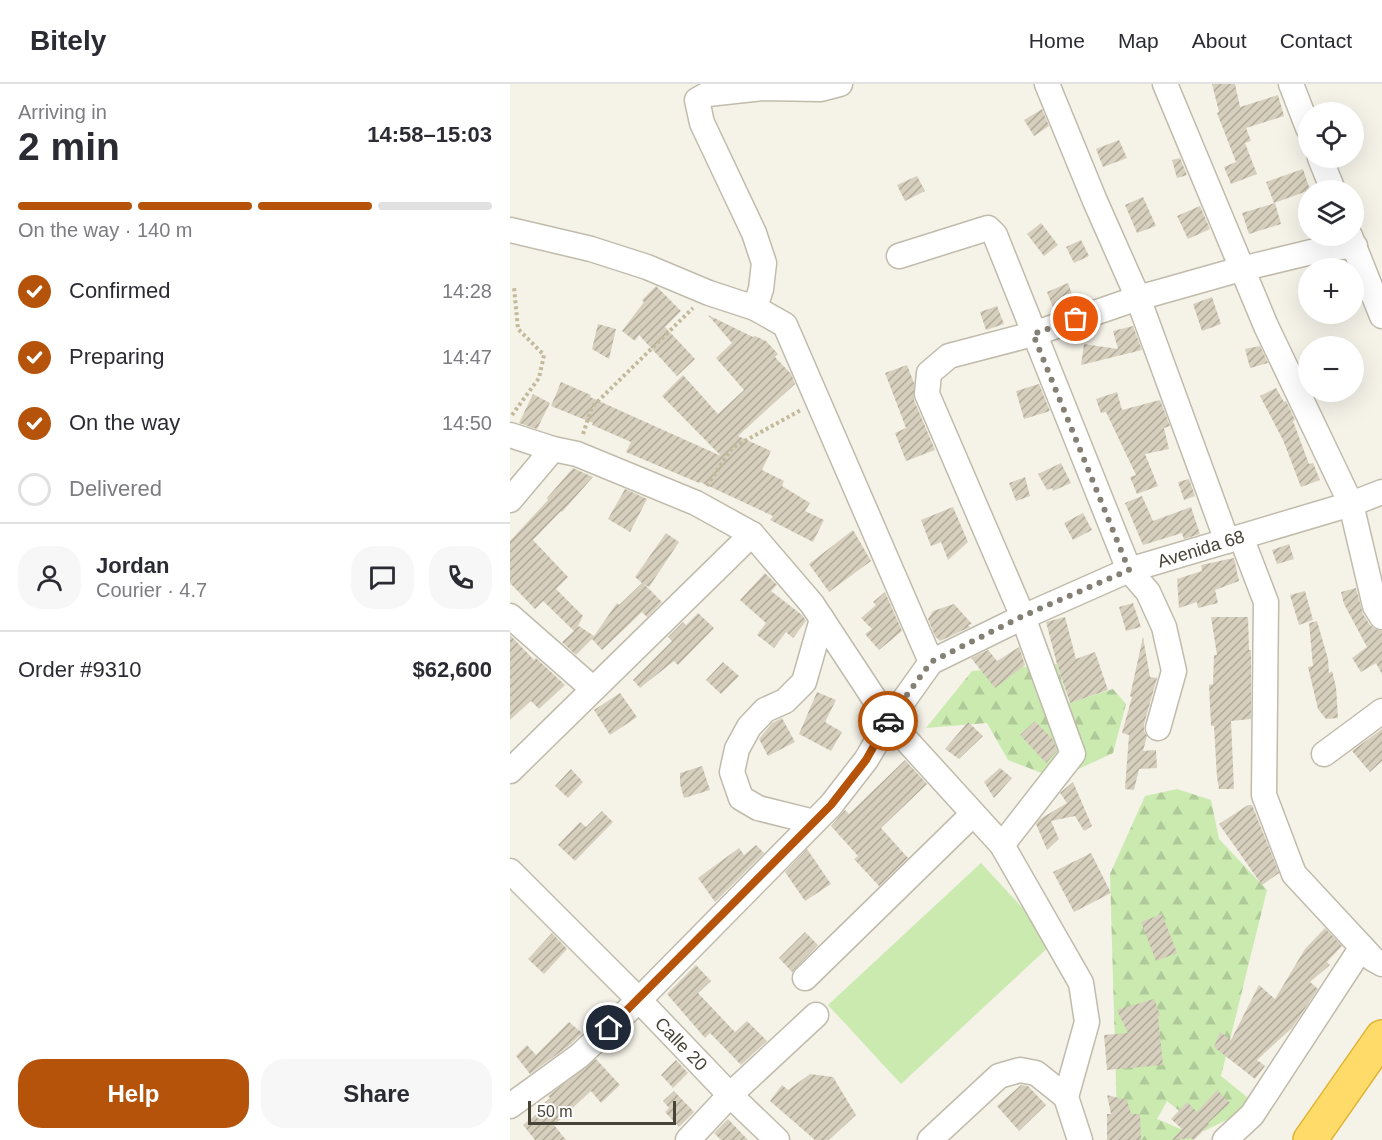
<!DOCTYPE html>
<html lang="en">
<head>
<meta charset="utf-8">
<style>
  body { margin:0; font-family:Arial,sans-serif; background:#f7f7f7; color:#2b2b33; height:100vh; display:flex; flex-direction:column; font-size:22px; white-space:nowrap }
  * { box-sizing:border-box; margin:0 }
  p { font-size:20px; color:#7c7c81 }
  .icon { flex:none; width:33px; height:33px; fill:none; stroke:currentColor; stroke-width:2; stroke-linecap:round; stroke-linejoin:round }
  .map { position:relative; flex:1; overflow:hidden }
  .panel { display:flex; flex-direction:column; background:#fff; width:510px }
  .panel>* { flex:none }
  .controls { position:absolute; left:788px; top:18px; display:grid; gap:12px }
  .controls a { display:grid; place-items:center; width:66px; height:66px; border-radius:50%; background:#fff; box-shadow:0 6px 24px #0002; font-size:30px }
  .scale { position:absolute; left:18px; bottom:15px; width:148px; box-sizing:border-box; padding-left:6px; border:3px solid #484337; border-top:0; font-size:16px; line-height:21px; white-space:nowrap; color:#484337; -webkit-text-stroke:4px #fff; paint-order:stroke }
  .pin { position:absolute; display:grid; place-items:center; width:51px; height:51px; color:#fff; margin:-26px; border:3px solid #fff; border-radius:50%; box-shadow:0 2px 6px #0007 }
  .courier { position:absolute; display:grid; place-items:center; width:60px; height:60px; margin:-30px; border:4px solid #b45309; border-radius:50%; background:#fff; color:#222; box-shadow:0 2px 8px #0007 }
  .summary em { font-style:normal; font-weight:700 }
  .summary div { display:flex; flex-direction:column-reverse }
  .summary { display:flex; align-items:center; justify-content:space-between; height:102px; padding:0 18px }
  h1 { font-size:39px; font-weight:700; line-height:45px }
  .bar { display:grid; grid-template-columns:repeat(4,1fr); gap:9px 6px; align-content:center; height:72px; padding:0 18px }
  .bar i { height:8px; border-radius:4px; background:#e1e1e2 }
  .bar .active { background:#b45309 }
  .bar p { grid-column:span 4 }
  .line { display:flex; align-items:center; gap:15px; padding:0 18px; border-top:2px solid #e1e1e2 }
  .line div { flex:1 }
  .round { display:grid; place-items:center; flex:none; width:63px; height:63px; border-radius:24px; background:#f7f7f7 }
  ol { padding:0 18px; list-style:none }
  li { display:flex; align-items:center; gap:18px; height:66px }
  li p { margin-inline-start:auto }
  li .icon { padding:6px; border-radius:50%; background:#b45309; color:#fff; stroke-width:4 }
  li:last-child { color:#7c7c81 }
  li i { width:33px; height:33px; border:3px solid #e1e1e2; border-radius:50% }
  .button { display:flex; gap:12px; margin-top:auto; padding:12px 18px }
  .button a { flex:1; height:69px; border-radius:24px; background:#b45309; color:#fff; font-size:24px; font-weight:700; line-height:69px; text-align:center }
  .button a+a { background:#f7f7f7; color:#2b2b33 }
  header { display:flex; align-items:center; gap:36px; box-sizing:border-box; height:84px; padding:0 30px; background:#fff; border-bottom:2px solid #e1e1e2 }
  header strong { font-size:28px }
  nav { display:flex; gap:33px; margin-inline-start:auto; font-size:21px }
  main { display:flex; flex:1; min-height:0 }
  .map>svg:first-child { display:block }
  .forest { fill:url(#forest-firs) }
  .pitch { fill:#caeab0 }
  .building { fill:url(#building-hatch) }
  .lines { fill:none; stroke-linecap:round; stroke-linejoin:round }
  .minor-casing { stroke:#c0bbab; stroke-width:27 }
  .highway-casing { stroke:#e1b336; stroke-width:36 }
  .path { stroke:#c3b99b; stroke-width:4; stroke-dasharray:3 3; stroke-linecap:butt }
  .minor { stroke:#fff; stroke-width:24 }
  .highway { stroke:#ffdc69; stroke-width:33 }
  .done { stroke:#858075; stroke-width:6; stroke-dasharray:0 10.8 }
  .route { stroke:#b45309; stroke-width:8 }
  .labels { text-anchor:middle; stroke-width:5; stroke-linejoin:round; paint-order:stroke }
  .street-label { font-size:18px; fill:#484337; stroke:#fff }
</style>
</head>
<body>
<header>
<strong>Bitely</strong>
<nav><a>Home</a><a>Map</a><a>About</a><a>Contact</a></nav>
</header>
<main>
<section class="panel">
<div class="summary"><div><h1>2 min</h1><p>Arriving in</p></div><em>14:58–15:03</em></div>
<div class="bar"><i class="active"></i><i class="active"></i><i class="active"></i><i></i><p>On the way · 140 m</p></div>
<ol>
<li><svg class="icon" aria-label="check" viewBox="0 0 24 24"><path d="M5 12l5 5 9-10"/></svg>Confirmed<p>14:28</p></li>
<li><svg class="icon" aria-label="check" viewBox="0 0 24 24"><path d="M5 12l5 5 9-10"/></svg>Preparing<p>14:47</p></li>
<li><svg class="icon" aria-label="check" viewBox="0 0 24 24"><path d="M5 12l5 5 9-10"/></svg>On the way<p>14:50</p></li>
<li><i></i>Delivered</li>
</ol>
<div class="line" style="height:108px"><a class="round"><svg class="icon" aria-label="person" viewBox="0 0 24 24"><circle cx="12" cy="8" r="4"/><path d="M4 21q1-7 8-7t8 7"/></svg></a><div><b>Jordan</b><p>Courier · 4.7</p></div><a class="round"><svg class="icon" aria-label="chat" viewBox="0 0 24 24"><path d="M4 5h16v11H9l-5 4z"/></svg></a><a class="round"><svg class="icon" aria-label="phone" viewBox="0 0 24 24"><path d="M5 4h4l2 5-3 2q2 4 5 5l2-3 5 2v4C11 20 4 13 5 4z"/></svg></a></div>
<div class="line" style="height:78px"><div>Order #9310</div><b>$62,600</b></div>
<div class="button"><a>Help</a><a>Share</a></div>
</section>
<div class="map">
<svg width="872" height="1056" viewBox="0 0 872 1056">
  <defs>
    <pattern id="forest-firs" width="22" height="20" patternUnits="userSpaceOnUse" patternTransform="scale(1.5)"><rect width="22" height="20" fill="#caeab0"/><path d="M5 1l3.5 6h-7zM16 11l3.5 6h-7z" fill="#afca98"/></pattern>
    <pattern id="building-hatch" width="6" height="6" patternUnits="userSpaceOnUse" patternTransform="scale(1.5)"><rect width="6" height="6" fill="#d7cfbd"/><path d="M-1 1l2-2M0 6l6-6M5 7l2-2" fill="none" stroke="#b0aa9a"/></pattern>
  </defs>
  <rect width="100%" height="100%" fill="#f5f2e8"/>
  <g class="forest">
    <path d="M547 580 559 619 603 605 616 620 603 669 547 695 498 676 477 639 416 644 462 587Z"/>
    <path d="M667 705 701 716 709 755 757 806 711 992 747 1021 694 1047 657 1017 647 1035 678 1048 684 1056H610L607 1035 600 790 635 712Z"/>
  </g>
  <path class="pitch" d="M471 779 544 858 391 1000 318 921Z"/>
  <g class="building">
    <path d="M702 0H725L730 23 768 11 774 32 736 44 741 57 735 59 747 90 721 100 714 83 726 78 707 29 709 28Z"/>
    <path d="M532 25 539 42 524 52 514 36Z"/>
    <path d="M609 56 617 74 593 83 586 65Z"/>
    <path d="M670 74 677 91 667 94 662 76Z"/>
    <path d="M793 85 800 106 764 119 756 98Z"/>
    <path d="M407 92 415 107 395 117 387 101Z"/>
    <path d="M633 113 646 142 627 149 615 121Z"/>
    <path d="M765 119 771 140 739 150 732 129Z"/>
    <path d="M690 122 700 145 678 155 667 132Z"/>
    <path d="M531 139 548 161 534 172 517 150Z"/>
    <path d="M571 156 579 172 564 179 556 163Z"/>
    <path d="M558 199 565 218 544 226 537 208Z"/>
    <path d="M146 202 171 227 155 243 185 275 167 292 129 251 125 257 112 247 134 218 132 216Z"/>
    <path d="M702 213 711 240 692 247 683 220Z"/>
    <path d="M487 222 494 240 476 246 470 228Z"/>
    <path d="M198 231 243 253 245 252 256 257 268 270 265 273 281 290 285 300 228 352 261 367 252 386 274 397 272 402 300 419 295 427 314 436 303 458 260 436 263 432 190 398 189 399 116 368 121 358 82 341 83 339 41 322 51 298 81 311 80 313 211 372 152 312 173 291 208 330 234 306 206 274 222 259Z"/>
    <path d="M88 240 106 245 99 275 82 265Z"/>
    <path d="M623 242 632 266 571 281 574 260 608 265 603 247Z"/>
    <path d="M750 262 758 279 740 284 735 265Z"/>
    <path d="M397 281 404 299V316L425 366 396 377 385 349 396 344 375 289Z"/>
    <path d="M529 300 540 327 514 335 506 307Z"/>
    <path d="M766 304 774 318 776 317 785 336 783 337 799 380 803 379 810 396 791 403 773 356 750 312Z"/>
    <path d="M607 308 612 326 650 316 660 342 654 344 659 365 635 370 648 402 627 410 620 393 626 391 596 328 591 329 586 315Z"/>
    <path d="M23 310 40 319 27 345 9 339Z"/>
    <path d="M551 379 561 399 543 407 542 404 537 406 528 390Z"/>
    <path d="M63 384 83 393 52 428 51 427 23 456 58 493 46 505 73 532 67 544 69 542 84 552 107 519 109 521 132 499 125 493 156 449 169 458 139 503 134 500 152 518 137 533 132 528 92 566 82 555 66 571 52 558 64 547 33 517 25 525 0 499V457L38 416 37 414Z"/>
    <path d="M515 393 520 412 506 417 499 399Z"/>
    <path d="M679 395 685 412 674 416 668 398Z"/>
    <path d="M115 405 137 415 120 448 98 435Z"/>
    <path d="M632 412 643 437 681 423 690 450 674 455 672 449 633 461 615 419Z"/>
    <path d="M443 423 458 458 438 476 431 458 421 462 411 436Z"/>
    <path d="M573 429 582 446 563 456 554 439Z"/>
    <path d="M343 446 361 477 319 508 299 480Z"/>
    <path d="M779 460 784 475 767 480 762 466Z"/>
    <path d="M724 474 729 497 705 506 708 519 688 524 687 518 669 524 667 495 692 487 691 481Z"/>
    <path d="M255 489 267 501 261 507 292 531 296 537 283 554 276 548 264 564 247 551 256 539 230 516Z"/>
    <path d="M846 504 853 530 860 541 865 545 872 547V590L866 579 851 588 842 574 857 563 834 520 831 508Z"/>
    <path d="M795 507 803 536 789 541 780 511Z"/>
    <path d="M375 508 392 547 369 566 355 550 362 545 351 534 366 521 363 518Z"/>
    <path d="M623 519 631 543 616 547 609 523Z"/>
    <path d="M444 520 462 540 458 541 460 543 430 557 425 552 418 535 423 527Z"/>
    <path d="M188 529 204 544 168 581 164 577 130 604 123 596 162 557 158 553 173 538 176 541Z"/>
    <path d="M555 533 566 575 585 568 598 606 560 619 547 580 536 538Z"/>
    <path d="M701 533H738L739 566H741V635L721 637 724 705H709L707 693 704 642H701L699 601 703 600 704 571H707Z"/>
    <path d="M807 537 818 575 819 589 822 587 826 603 828 634 816 635 808 625 798 583 803 582 799 539Z"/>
    <path d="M0 551 24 576 26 574 55 601 29 625 21 617 0 636Z"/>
    <path d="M633 553 640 593 647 594 634 640V647L637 652 633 667 646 666 647 684 629 685 624 706 615 705 619 651 612 649 622 613 620 612Z"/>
    <path d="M509 563 515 581 485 604 461 574 478 566 487 577Z"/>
    <path d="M213 578 229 592 211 610 196 596Z"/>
    <path d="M307 608 326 616 315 638 332 648 321 667 289 650Z"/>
    <path d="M110 609 127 633 100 651 84 626Z"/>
    <path d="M272 634 285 658 258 672 249 655 262 639Z"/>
    <path d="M525 637 543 656 547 667 536 679 510 651Z"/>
    <path d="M458 638 473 652 449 675 435 665Z"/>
    <path d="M872 645V677L860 688 842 667Z"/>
    <path d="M395 676 417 700 371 744 398 774 369 802 344 775 348 772 321 742 335 726 339 730Z"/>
    <path d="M192 682 200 706 174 714 170 700V689Z"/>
    <path d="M490 684 502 694 484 714 474 698Z"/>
    <path d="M61 685 73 698 58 714 45 702Z"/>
    <path d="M563 698 582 742 574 747 565 732 541 737 549 755 537 766 526 740 530 735 557 719 550 709Z"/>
    <path d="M738 721H742L769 789 752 801 709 740Z"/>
    <path d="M92 727 103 738 65 777 48 761 70 738 76 743Z"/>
    <path d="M246 761 254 769 205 818 188 794 229 764 234 771Z"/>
    <path d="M297 765 321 800 295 817 275 788Z"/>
    <path d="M581 769 601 809 564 828 543 788Z"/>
    <path d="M652 830 667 869 646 877 631 838Z"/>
    <path d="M815 844 832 862 817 878 820 881 800 898 808 905 782 944 747 976 755 982 745 995 704 963 710 948 721 956 749 901 765 915 795 865Z"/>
    <path d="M295 848 308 861 282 888 269 874Z"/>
    <path d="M42 849 57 865 34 890 18 875Z"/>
    <path d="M186 881 201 897 188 909 225 948 237 937 257 957 231 981 200 949 195 954 157 910Z"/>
    <path d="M644 915 650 931 648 932 653 981 597 986 594 951 618 949 607 926Z"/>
    <path d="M59 938 72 949 60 961 20 990 6 972 17 961 26 971Z"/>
    <path d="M86 975 110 1001 91 1019 81 1007 44 1041 56 1056H25L13 1041 34 1024 32 1021 40 1014 38 1012Z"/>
    <path d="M166 976 178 989 163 1004 151 991Z"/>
    <path d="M300 990 323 993 346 1031 319 1056H305L260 1017 272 1001 278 1006Z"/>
    <path d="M511 1001 518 1002 536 1021 509 1047 487 1022Z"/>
    <path d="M707 1006 720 1019 698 1039 700 1040 684 1056 681 1054 662 1056 672 1045 661 1035 677 1018 687 1028Z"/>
    <path d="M164 1007 184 1028 169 1043 155 1028 159 1024 153 1017Z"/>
    <path d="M597 1011 617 1016 621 1030H630L631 1056H597V1030H601Z"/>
    <path d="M218 1035 238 1056H211L204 1049Z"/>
  </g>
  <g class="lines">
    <defs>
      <g id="minor">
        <path d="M537 0 585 117 628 214 717 457"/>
        <path d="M655 0 756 242 841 420 865 522 872 533"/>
        <path d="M781 0 798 44"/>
        <path d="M810 74 823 106"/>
        <path d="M0 146 81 165 137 183 199 209 245 224 275 241 421 578"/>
        <path d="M840 152 872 232"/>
        <path d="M389 172 478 144 485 151 619 486 638 508 654 543 664 587 648 644"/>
        <path d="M245 224 251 205 254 179 244 149 192 39 187 16 198 10 253 4 311 5 330 0"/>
        <path d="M0 351 43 365 67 370 186 419 242 450 302 520 379 637 492 761 571 899 577 938 556 1013 570 1056"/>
        <path d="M0 416 43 365"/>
        <path d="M731 453 756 518 754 711 784 790 863 875 872 880"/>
        <path d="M0 532 82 604"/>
        <path d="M814 670 872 627"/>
        <path d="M0 687 242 450"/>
        <path d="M304 738 248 724 231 714 222 688 227 665 239 643 255 626 275 617 294 598 312 535"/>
        <path d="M492 761 563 670 513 533 417 310 419 289 439 272 523 250 628 214 731 185 818 164 845 162"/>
        <path d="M0 787 129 916 220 1011 267 1056"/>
        <path d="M295 894 463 730"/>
        <path d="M0 1022 69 972 129 916 321 721 356 676 379 637 421 578 513 533 619 486 841 420 872 408"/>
        <path d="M178 1056 220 1011 306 931"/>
        <path d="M420 1056 489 992 510 986 526 989 556 1013"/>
        <path d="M715 1056 742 1031 852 863"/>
      </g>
      <path id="highway" d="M800 1056 872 953"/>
    </defs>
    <use href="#minor" class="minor-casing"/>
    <use href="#highway" class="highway-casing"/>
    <g class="path">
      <path d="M2 331 29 294 34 271 8 245 4 203"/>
      <path d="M73 350 82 323 183 224"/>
      <path d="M197 402 222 364 291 326"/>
    </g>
    <use href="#minor" class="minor"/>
    <use href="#highway" class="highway"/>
  </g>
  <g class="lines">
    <path class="done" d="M378 637 421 578 513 532 619 486 523 250 566 235"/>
    <path class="route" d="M99 944 321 721 356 676 378 637"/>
  </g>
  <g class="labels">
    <g class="street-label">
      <text transform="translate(691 465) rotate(-17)" y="6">Avenida 68</text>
      <text transform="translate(171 960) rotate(46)" y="6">Calle 20</text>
    </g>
  </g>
</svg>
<div class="controls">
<a><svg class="icon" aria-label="locate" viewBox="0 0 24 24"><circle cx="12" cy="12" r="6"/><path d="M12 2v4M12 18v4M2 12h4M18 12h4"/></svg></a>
<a><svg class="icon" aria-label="layers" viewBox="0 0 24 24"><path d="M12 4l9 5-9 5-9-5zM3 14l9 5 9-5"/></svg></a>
<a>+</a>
<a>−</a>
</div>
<div class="scale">50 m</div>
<div class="pin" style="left:566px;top:235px;background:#ea580c"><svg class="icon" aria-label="bag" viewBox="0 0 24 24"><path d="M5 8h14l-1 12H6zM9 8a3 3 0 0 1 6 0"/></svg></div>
<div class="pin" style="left:99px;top:944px;background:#1f2937"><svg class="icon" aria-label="home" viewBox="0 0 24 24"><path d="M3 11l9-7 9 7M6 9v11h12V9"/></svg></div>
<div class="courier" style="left:378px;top:637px"><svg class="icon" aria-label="car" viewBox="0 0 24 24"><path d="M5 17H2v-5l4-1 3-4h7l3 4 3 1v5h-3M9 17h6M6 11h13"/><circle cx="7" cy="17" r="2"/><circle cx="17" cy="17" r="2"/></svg></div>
</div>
</main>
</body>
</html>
